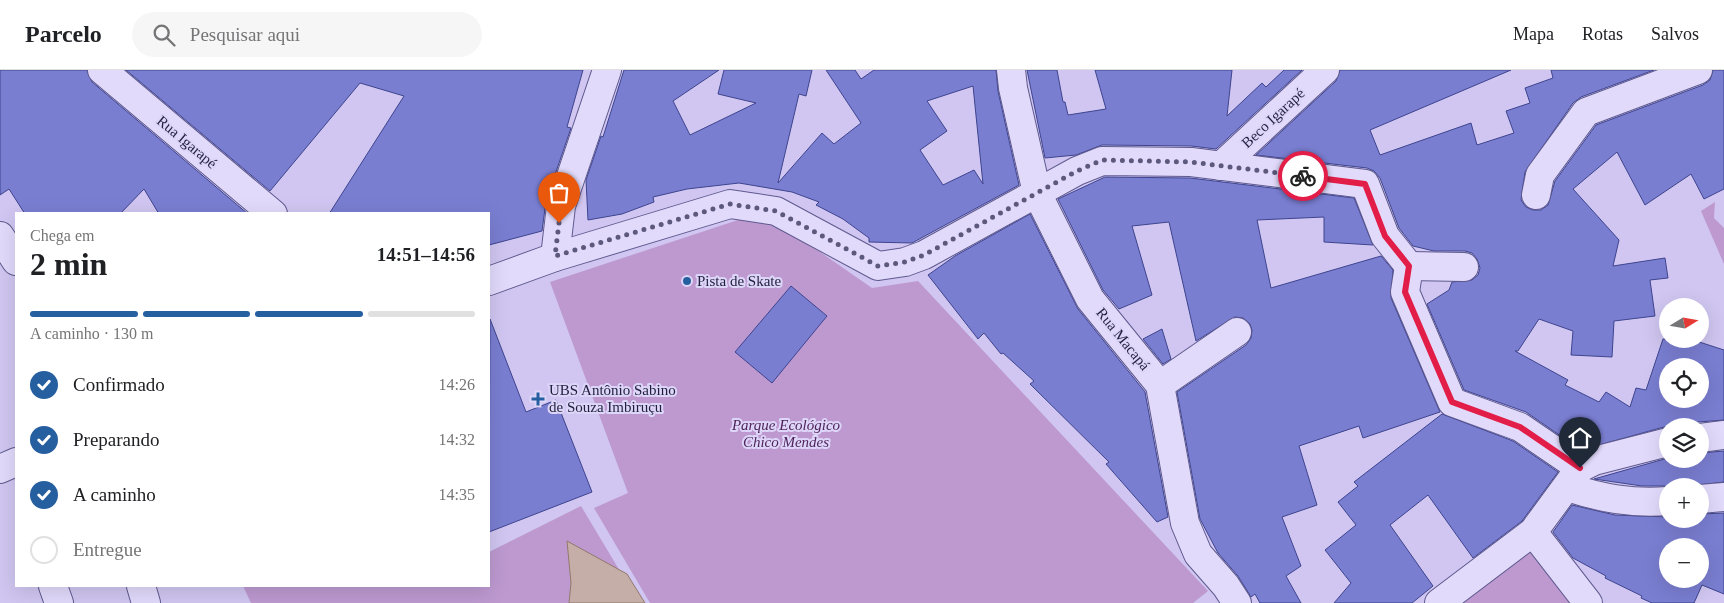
<!DOCTYPE html>
<html lang="pt">
<head>
<meta charset="utf-8">
<style>
  body { margin:0; font-family:Georgia,serif; background:#f6f6f6; color:#202124; height:100vh; display:flex; flex-direction:column; font-size:19px; white-space:nowrap }
  * { box-sizing:border-box; margin:0 }
  p { font-size:16px; color:#757577 }
  .icon { flex:none; width:28px; height:28px; fill:none; stroke:currentColor; stroke-width:2; stroke-linecap:round; stroke-linejoin:round }
  .map { position:relative; flex:1; overflow:hidden }
  .sheet { position:absolute; left:15px; top:142px; width:475px; height:375px; display:flex; flex-direction:column; background:#fff; border-radius:0px; box-shadow:0 5px 20px #0002 }
  .sheet>* { flex:none }
  .needle { width:32px; rotate:79deg }
  .fabs { position:absolute; left:1659px; top:228px; display:grid; gap:10px }
  .fabs a { display:grid; place-items:center; width:50px; height:50px; border-radius:50%; background:#fff; box-shadow:0 5px 20px #0002; font-size:25px }
  .pin { position:absolute; display:grid; place-items:center; width:42px; height:42px; color:#fff; margin:-51px -21px; border-radius:50% 50% 50% 0; rotate:-45deg; box-shadow:0 0 5px #0007 }
  .pin .icon { rotate:45deg }
  .courier { position:absolute; display:grid; place-items:center; width:50px; height:50px; margin:-25px; border:4px solid #e11d48; border-radius:50%; background:#fff; color:#222; box-shadow:0 1px 6px #0007 }
  .summary em { font-style:normal; font-weight:700 }
  .summary div { display:flex; flex-direction:column-reverse }
  .summary { display:flex; align-items:center; justify-content:space-between; height:85px; padding:0 15px }
  h1 { font-size:32px; font-weight:700; line-height:38px }
  .bar { display:grid; grid-template-columns:repeat(4,1fr); gap:8px 5px; align-content:center; height:60px; padding:0 15px }
  .bar i { height:6px; border-radius:4px; background:#e0e0e0 }
  .bar .selected { background:#265fa0 }
  .bar p { grid-column:span 4 }
  ol { padding:0 15px; list-style:none }
  li { display:flex; align-items:center; gap:15px; height:55px }
  li p { margin-inline-start:auto }
  li .icon { padding:5px; border-radius:50%; background:#265fa0; color:#fff; stroke-width:4 }
  li:last-child { color:#757577 }
  li i { width:28px; height:28px; border:2px solid #e0e0e0; border-radius:50% }
  header { display:flex; align-items:center; gap:30px; box-sizing:border-box; height:70px; padding:0 25px; background:#fff; border-bottom:1px solid #e0e0e0 }
  header strong { font-size:24px }
  nav { display:flex; gap:28px; margin-inline-start:auto; font-size:18px }
  .search { width:350px; height:45px; background:#f6f6f6; display:flex; align-items:center; gap:12px; box-sizing:border-box; padding:0 18px; border-radius:28px; color:#757577; font-size:19px }
  .map>svg:first-child { display:block }
  .green { fill:#bd99d0 }
  .water { fill:#c4aea7; stroke:#93786d }
  .building { fill:#7a7ed1; stroke:#3e448e; fill-rule:evenodd }
  .lines { fill:none; stroke-linecap:round; stroke-linejoin:round }
  .minor-casing { stroke:#5e5a8e; stroke-width:30 }
  .minor { stroke:#e2dafb; stroke-width:28 }
  .done { stroke:#5d597c; stroke-width:5; stroke-dasharray:0 9 }
  .route { stroke:#e11d48; stroke-width:6 }
  .poi-dot { fill:#265fa0; stroke:#ded6f8; stroke-width:2 }
  .labels { text-anchor:middle; stroke-width:4; stroke-linejoin:round; paint-order:stroke }
  .street-label { font-size:15px; fill:#1f1f3d; stroke:#ded6f8 }
  .poi-label { font-size:15px; fill:#1f1f3d; stroke:#ded6f8; text-anchor:start }
  .park-label { font-size:15px; font-style:italic; fill:#4f245b; stroke:#ded6f8 }
</style>
</head>
<body>
<header>
<strong>Parcelo</strong>
<div class="search"><svg class="icon" aria-label="search" viewBox="0 0 24 24"><circle cx="10" cy="10" r="6"/><path d="M15 15l6 6"/></svg>Pesquisar aqui</div>
<nav><a>Mapa</a><a>Rotas</a><a>Salvos</a></nav>
</header>
<div class="map">
<svg width="1724" height="533" viewBox="0 0 1724 533">
  <rect width="100%" height="100%" fill="#d0c6f1"/>
  <g class="green">
    <path d="M1715 132 1714 148 1724 158V194L1701 141Z"/>
    <path d="M744 148 774 150 872 218 918 211 1208 521 1193 533H650L594 438 628 423 550 212Z"/>
    <path d="M581 436 639 533H251L243 516H489V482Z"/>
    <path d="M1534 477 1577 533H1462Z"/>
  </g>
  <path class="water" d="M567 471 627 504 645 533H569L571 513Z"/>
  <g class="building">
    <path d="M0 0H87L92 12 248 144H159L144 119 120 144H25L9 119 0 125Z"/>
    <path d="M126 0H583L567 57 571 58 546 131 542 161 489 175V144H329L404 26 360 13 270 121Z"/>
    <path d="M624 0H719L673 31 690 65 756 33 718 24 724 0H812L806 26 799 24 778 113 822 63 834 74 861 53 826 0H855L861 9 874 0H996L998 21 1019 115 912 173 869 172V168L843 149 816 135 819 132 792 122 739 113 687 119 653 127 654 132 622 144 588 150 586 110 601 66 603 67ZM973 16 983 114 974 100 943 115 920 80 947 61 927 31Z"/>
    <path d="M1027 0H1057L1063 32H1065L1068 45 1106 39 1095 0H1232L1227 46 1262 13 1266 17 1284 0H1302L1216 79 1191 76 1102 75 1076 85 1045 88Z"/>
    <path d="M1340 0H1511L1370 60 1380 85 1471 53 1477 75 1514 63 1506 41 1530 33 1525 18 1553 8 1551 0H1654L1581 27 1573 33 1525 102 1521 130 1526 137 1533 140H1541L1548 135 1555 111 1596 55 1703 15 1710 10 1713 0H1724V119L1704 129 1691 104 1645 135 1617 82 1573 119 1619 170 1613 196 1665 188 1668 208 1650 210 1655 246 1614 251 1612 287 1571 285 1573 261 1539 249 1518 281H1515L1568 310 1565 315 1599 332 1606 322 1630 337 1636 318 1646 320 1663 269H1690L1724 280V350L1698 352 1690 356 1664 357 1581 380 1526 342 1464 320 1427 234 1449 220 1452 212 1472 210 1478 205 1480 198 1477 189 1472 183 1465 181H1434L1413 176 1399 158 1380 108 1374 101 1367 98 1256 85 1336 11ZM1668 296H1700V329H1668Z"/>
    <path d="M1105 107 1190 108 1354 128 1373 175 1324 172V147L1257 150 1271 218 1381 186 1393 200 1391 228 1440 342 1363 368 1359 356 1299 376 1317 435 1282 447 1301 496 1286 506 1301 533H1260L1255 524 1251 527 1238 506 1218 483 1200 449 1177 322 1246 275 1251 268 1252 260 1250 254 1243 248 1235 247 1196 271 1169 152 1132 156 1152 225 1119 239 1103 220 1058 129Z"/>
    <path d="M1030 144 1078 239 1145 322 1168 447 1157 452 1106 394 1109 392 1030 314 1034 311 1003 283 1001 284 984 263 978 269 928 205 955 186Z"/>
    <path d="M791 216 827 246 772 313 735 282Z"/>
    <path d="M490 249 526 342 556 330 592 422 489 462Z"/>
    <path d="M1162 259 1171 289 1163 294 1143 269Z"/>
    <path d="M1442 344 1513 371 1558 402 1522 451 1473 488 1428 425 1390 455 1433 516 1412 533H1334L1351 513 1325 480 1356 455 1338 432 1358 416 1354 412Z"/>
    <path d="M1724 381V412L1691 416H1642L1594 409 1668 388 1700 389V383Z"/>
    <path d="M1572 435 1615 445 1668 447V449H1700V444L1724 443V524L1702 515 1694 533H1652L1641 528 1642 526 1605 508 1606 506 1573 488 1553 462ZM1668 476H1700V509H1668Z"/>
  </g>
  <g class="lines">
    <defs>
      <g id="minor">
        <path d="M102 0 273 144"/>
        <path d="M1011 0 1013 18 1037 123 1090 229 1160 315 1185 453 1198 484 1226 516 1237 533"/>
        <path d="M1221 96 1325 0"/>
        <path d="M1536 125 1540 105 1586 42 1698 0"/>
        <path d="M0 166 16 191"/>
        <path d="M555 187 561 136 607 0"/>
        <path d="M1409 196 1405 222 1452 332 1520 357 1580 398"/>
        <path d="M1409 196 1464 197"/>
        <path d="M489 211 555 187 730 134 776 141 878 196 905 192 924 185 1077 101 1102 91 1191 92 1365 114 1385 166 1409 196"/>
        <path d="M1160 315 1237 262"/>
        <path d="M1700 368 1724 365"/>
        <path d="M1580 398 1594 391 1668 372"/>
        <path d="M0 399 16 392"/>
        <path d="M1567 417C1601 428 1632 434 1668 431"/>
        <path d="M1700 429 1724 427"/>
        <path d="M1533 462 1588 533"/>
        <path d="M53 516 59 533"/>
        <path d="M141 516 146 533"/>
        <path d="M1439 533 1533 462 1580 398"/>
      </g>
    </defs>
    <use href="#minor" class="minor-casing"/>
    <use href="#minor" class="minor"/>
  </g>
  <g class="lines">
    <path class="done" d="M559 153 555 186 730 134 776 141 878 196 905 192 924 185 1077 101 1102 90 1191 92 1303 106"/>
    <path class="route" d="M1303 106 1365 114 1385 166 1409 196 1405 222 1452 332 1520 357 1580 398"/>
  </g>
  <g class="poi-dot">
    <circle cx="687" cy="211" r="5"/>
    <path d="M535.5 321.5h5v5h5v5h-5v5h-5v-5h-5v-5h5z"/>
  </g>
  <g class="labels">
    <g class="street-label">
      <text transform="translate(1273 48) rotate(-43)" y="5">Beco Igarapé</text>
      <text transform="translate(187 72) rotate(40)" y="5">Rua Igarapé</text>
      <text transform="translate(1123 269) rotate(51)" y="5">Rua Macapá</text>
    </g>
    <g class="poi-label">
      <text x="697" y="216">Pista de Skate</text>
      <text x="549" y="325">UBS Antônio Sabino<tspan x="549" dy="17">de Souza Imbiruçu</tspan></text>
    </g>
    <g class="park-label">
      <text x="786" y="360">Parque Ecológico<tspan x="786" dy="17">Chico Mendes</tspan></text>
    </g>
  </g>
</svg>
<div class="fabs">
<a><svg class="needle" viewBox="-14 -14 28 28"><path d="M0-13l5 13h-10z" fill="#e53935"/><path d="M0 13l5-13h-10z" fill="#757577"/></svg></a>
<a><svg class="icon" aria-label="locate" viewBox="0 0 24 24"><circle cx="12" cy="12" r="6"/><path d="M12 2v4M12 18v4M2 12h4M18 12h4"/></svg></a>
<a><svg class="icon" aria-label="layers" viewBox="0 0 24 24"><path d="M12 4l9 5-9 5-9-5zM3 14l9 5 9-5"/></svg></a>
<a>+</a>
<a>−</a>
</div>
<div class="pin" style="left:559px;top:153px;background:#ea580c"><svg class="icon" aria-label="bag" viewBox="0 0 24 24"><path d="M5 8h14l-1 12H6zM9 8a3 3 0 0 1 6 0"/></svg></div>
<div class="pin" style="left:1580px;top:398px;background:#1f2937"><svg class="icon" aria-label="home" viewBox="0 0 24 24"><path d="M3 11l9-7 9 7M6 9v11h12V9"/></svg></div>
<div class="courier" style="left:1303px;top:106px"><svg class="icon" aria-label="bike" viewBox="0 0 24 24"><circle cx="6" cy="16" r="4"/><circle cx="18" cy="16" r="4"/><path d="M6 16l4-8h5l3 8M10 8l3 8H6M13 5h3"/></svg></div>
<section class="sheet">
<div class="summary"><div><h1>2 min</h1><p>Chega em</p></div><em>14:51–14:56</em></div>
<div class="bar"><i class="selected"></i><i class="selected"></i><i class="selected"></i><i></i><p>A caminho · 130 m</p></div>
<ol>
<li><svg class="icon" aria-label="check" viewBox="0 0 24 24"><path d="M5 12l5 5 9-10"/></svg>Confirmado<p>14:26</p></li>
<li><svg class="icon" aria-label="check" viewBox="0 0 24 24"><path d="M5 12l5 5 9-10"/></svg>Preparando<p>14:32</p></li>
<li><svg class="icon" aria-label="check" viewBox="0 0 24 24"><path d="M5 12l5 5 9-10"/></svg>A caminho<p>14:35</p></li>
<li><i></i>Entregue</li>
</ol>
</section>
</div>
</body>
</html>
